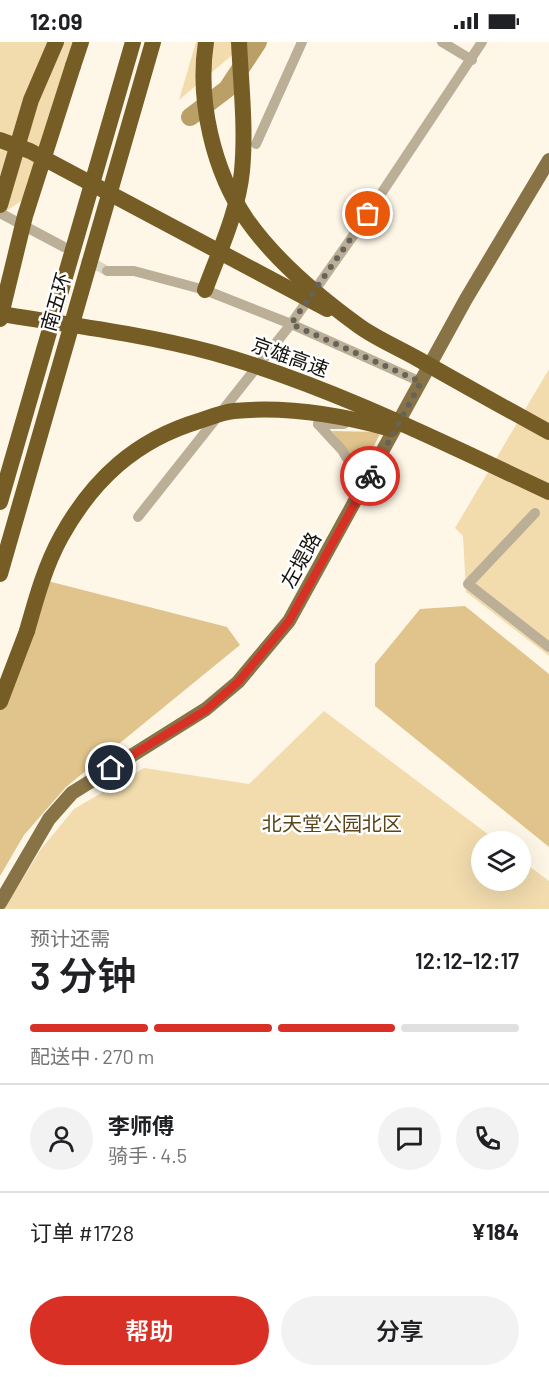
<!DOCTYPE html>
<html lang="zh">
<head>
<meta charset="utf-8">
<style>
  body { margin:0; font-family:Barlow,"Noto Sans SC",sans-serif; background:#f2f2f2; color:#202124; height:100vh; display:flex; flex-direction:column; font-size:22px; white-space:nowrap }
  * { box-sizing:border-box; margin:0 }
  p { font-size:20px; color:#757577 }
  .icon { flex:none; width:33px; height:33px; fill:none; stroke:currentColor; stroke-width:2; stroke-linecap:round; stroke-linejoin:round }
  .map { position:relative; height:867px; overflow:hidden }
  .panel { display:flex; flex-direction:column; background:#fff; flex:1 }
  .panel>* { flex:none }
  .buttons { position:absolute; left:471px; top:789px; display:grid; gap:12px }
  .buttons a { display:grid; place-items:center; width:60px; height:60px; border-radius:50%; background:#fff; box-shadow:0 6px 24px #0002; font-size:30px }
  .pin { position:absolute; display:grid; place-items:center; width:51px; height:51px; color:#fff; margin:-26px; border:3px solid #fff; border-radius:50%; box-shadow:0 2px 6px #0007 }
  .courier { position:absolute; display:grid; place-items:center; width:60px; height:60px; margin:-30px; border:4px solid #d93025; border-radius:50%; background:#fff; color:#222; box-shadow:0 2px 8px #0007 }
  .summary em { font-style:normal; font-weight:600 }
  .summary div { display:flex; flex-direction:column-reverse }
  .summary { display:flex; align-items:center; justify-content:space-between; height:102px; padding:0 30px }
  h1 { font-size:39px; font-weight:600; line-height:45px }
  .bar { display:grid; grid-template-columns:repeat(4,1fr); gap:9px 6px; align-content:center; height:72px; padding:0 30px }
  .bar i { height:8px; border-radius:4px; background:#e0e0e0 }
  .bar .selected { background:#d93025 }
  .bar p { grid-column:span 4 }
  .line { display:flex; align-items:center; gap:15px; padding:0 30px; border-top:2px solid #e0e0e0 }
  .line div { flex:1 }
  .round { display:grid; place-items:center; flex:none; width:63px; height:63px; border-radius:32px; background:#f2f2f2 }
  .action { display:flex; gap:12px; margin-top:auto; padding:12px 30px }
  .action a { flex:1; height:69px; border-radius:36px; background:#d93025; color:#fff; font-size:24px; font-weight:600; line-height:69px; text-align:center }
  .action a+a { background:#f2f2f2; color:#202124 }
  .status { display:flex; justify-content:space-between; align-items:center; height:42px; padding:0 30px; background:#fff; direction:ltr }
  .status svg { height:16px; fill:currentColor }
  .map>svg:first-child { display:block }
  .green { fill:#f2dcae }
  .forest { fill:#e0c48c }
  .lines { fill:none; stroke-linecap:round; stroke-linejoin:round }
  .river { stroke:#ba9f67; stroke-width:18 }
  .minor-tunnel { stroke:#dbd5c7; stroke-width:10; stroke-dasharray:10 5; stroke-linecap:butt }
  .minor { stroke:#bbaf97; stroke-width:10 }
  .major { stroke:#887346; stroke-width:14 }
  .highway { stroke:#765d25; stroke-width:16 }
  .highway-bridge { stroke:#765d25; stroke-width:16 }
  .done { stroke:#67635a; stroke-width:6; stroke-dasharray:0 10.8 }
  .route { stroke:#d93025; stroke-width:8 }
  .labels { text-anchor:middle; stroke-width:5; stroke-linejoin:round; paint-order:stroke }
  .street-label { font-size:20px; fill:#15130e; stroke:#fff }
  .park-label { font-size:20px; fill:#594519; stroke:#fff }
</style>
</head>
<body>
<div class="status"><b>12:09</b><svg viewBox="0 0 49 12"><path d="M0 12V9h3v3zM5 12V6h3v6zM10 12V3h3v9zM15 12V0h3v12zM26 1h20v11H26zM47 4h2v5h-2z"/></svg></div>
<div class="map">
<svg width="549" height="867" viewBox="0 0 549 867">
  <rect width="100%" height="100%" fill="#fef7e8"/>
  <g class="green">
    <path d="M0 0H74L29 154 0 173Z"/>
    <path d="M196 0H240L231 14 179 58Z"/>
    <path d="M549 327V614L466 550 463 494 455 486Z"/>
    <path d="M324 669 497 799 482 800V838H520L521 818 549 839V867H4L41 807 74 767 144 726 249 742Z"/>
  </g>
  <g class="forest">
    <path d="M332 389 381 390 362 427Z"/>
    <path d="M36 536 227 585 240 603 66 745 24 793 0 834V651Z"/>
    <path d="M465 564 549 632V805L375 664V622L420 567Z"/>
  </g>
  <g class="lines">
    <path class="river" d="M190 75 227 47 258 0"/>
    <path class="minor-tunnel" d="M70 208 107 229"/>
    <g class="minor">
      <path d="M442 0 472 18"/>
      <path d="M256 102 302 0"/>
      <path d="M0 171 64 205"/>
      <path d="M107 229H134L205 248 291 282 421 340"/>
      <path d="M318 382H344"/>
      <path d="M318 382 342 408 364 445"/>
      <path d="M535 471 468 542 549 605"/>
      <path d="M138 475 291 282 355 191 482 0"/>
    </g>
    <path class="major" d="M0 861 49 777 72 751 206 667 238 640 289 579 466 257 549 118"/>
    <g class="highway">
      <path d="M73 24 81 0"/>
      <path d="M0 163 31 58 56 0"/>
      <path d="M205 248C219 210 238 170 242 129 246 87 241 43 239 0"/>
      <path d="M0 460 133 0"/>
      <path d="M0 532 153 0"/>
      <path d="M0 660 27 589"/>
    </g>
    <g class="highway-bridge">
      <path d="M206 0C197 58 213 129 247 178 275 218 319 255 359 284 377 297 399 306 418 317 462 342 505 366 549 390"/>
      <path d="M0 98 30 109 327 267"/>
      <path d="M0 272C71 283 144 292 214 311 328 343 442 400 549 450"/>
      <path d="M0 277 25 174 73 24"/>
      <path d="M27 589C36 557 45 524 61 495 93 437 136 398 199 379 211 375 223 370 234 369 287 364 341 373 391 387"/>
    </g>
  </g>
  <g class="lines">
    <path class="done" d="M368 172 291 282 421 340 370 434"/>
    <path class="route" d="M111 726 206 668 238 640 289 579 370 434"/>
  </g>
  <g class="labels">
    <g class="street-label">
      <text transform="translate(56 260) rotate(-74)" y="7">南五环</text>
      <text transform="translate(290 315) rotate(20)" y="7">京雄高速</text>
      <text transform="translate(301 518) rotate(-61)" y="7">左堤路</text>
    </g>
    <g class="park-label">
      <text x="332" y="789">北天堂公园北区</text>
    </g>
  </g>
</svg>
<div class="buttons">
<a><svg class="icon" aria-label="layers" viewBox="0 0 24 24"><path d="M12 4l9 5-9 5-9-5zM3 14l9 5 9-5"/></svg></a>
</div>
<div class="pin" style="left:368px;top:172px;background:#ea580c"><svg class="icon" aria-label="bag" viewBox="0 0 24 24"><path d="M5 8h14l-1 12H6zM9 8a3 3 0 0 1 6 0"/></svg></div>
<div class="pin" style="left:111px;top:726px;background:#1f2937"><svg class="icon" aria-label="home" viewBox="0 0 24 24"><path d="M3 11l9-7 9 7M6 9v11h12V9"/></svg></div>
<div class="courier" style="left:370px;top:434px"><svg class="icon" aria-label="bike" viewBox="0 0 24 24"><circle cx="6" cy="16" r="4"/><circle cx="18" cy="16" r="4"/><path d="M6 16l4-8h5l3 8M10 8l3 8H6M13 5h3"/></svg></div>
</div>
<section class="panel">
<div class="summary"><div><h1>3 分钟</h1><p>预计还需</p></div><em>12:12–12:17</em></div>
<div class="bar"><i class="selected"></i><i class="selected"></i><i class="selected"></i><i></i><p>配送中 · 270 m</p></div>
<div class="line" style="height:108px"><a class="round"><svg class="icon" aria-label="person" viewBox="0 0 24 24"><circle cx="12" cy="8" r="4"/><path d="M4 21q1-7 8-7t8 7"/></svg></a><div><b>李师傅</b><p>骑手 · 4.5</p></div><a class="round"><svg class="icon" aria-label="chat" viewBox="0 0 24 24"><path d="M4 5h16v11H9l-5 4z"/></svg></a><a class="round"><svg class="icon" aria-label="phone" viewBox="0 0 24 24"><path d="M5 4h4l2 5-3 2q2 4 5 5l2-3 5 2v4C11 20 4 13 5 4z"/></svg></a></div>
<div class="line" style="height:78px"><div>订单 #1728</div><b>¥184</b></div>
<div class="action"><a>帮助</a><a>分享</a></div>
</section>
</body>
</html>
